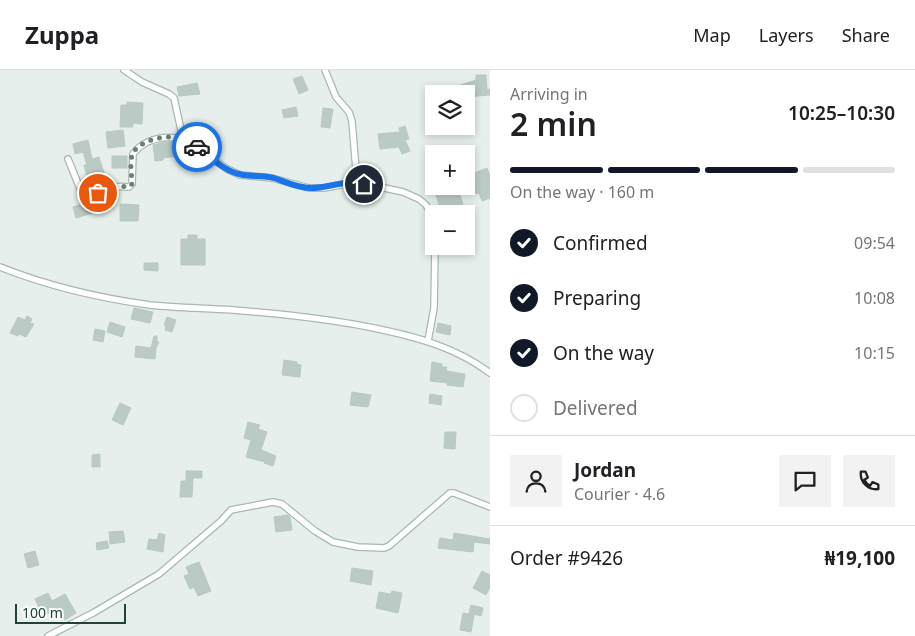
<!DOCTYPE html>
<html lang="en">
<head>
<meta charset="utf-8">
<style>
  body { margin:0; font-family:"Noto Sans",sans-serif; background:#f2f2f2; color:#202124; height:100vh; display:flex; flex-direction:column; font-size:19px; white-space:nowrap }
  * { box-sizing:border-box; margin:0 }
  p { font-size:16px; color:#757577 }
  .icon { flex:none; width:28px; height:28px; fill:none; stroke:currentColor; stroke-width:2; stroke-linecap:round; stroke-linejoin:round }
  .map { position:relative; flex:1; overflow:hidden }
  .side { display:flex; flex-direction:column; background:#fff; width:425px }
  .side>* { flex:none }
  .tools { position:absolute; left:425px; top:15px; display:grid; gap:10px }
  .tools a { display:grid; place-items:center; width:50px; height:50px; border-radius:0px; background:#fff; box-shadow:0 2px 8px #0003; font-size:25px }
  .scale { position:absolute; left:15px; bottom:12px; width:111px; box-sizing:border-box; padding-left:5px; border:2px solid #24423a; border-top:0; font-size:14px; line-height:18px; white-space:nowrap; color:#24423a; -webkit-text-stroke:4px #f7fbf9; paint-order:stroke }
  .pin { position:absolute; display:grid; place-items:center; width:42px; height:42px; color:#fff; margin:-21px; border:2px solid #fff; border-radius:50%; box-shadow:0 1px 5px #0007 }
  .courier { position:absolute; display:grid; place-items:center; width:50px; height:50px; margin:-25px; border:4px solid #1a73e8; border-radius:50%; background:#fff; color:#222; box-shadow:0 1px 6px #0007 }
  .head em { font-style:normal; font-weight:600 }
  .head div { display:flex; flex-direction:column-reverse }
  .head { display:flex; align-items:center; justify-content:space-between; height:85px; padding:0 20px }
  h1 { font-size:32px; font-weight:600; line-height:38px }
  .bar { display:grid; grid-template-columns:repeat(4,1fr); gap:8px 5px; align-content:center; height:60px; padding:0 20px }
  .bar i { height:6px; border-radius:4px; background:#e0e0e0 }
  .bar .on { background:#111827 }
  .bar p { grid-column:span 4 }
  .line { display:flex; align-items:center; gap:12px; padding:0 20px; border-top:1px solid #e0e0e0 }
  .line div { flex:1 }
  .round { display:grid; place-items:center; flex:none; width:52px; height:52px; border-radius:0px; background:#f2f2f2 }
  ol { padding:0 20px; list-style:none }
  li { display:flex; align-items:center; gap:15px; height:55px }
  li p { margin-inline-start:auto }
  li .icon { padding:5px; border-radius:50%; background:#111827; color:#fff; stroke-width:4 }
  li:last-child { color:#757577 }
  li i { width:28px; height:28px; border:2px solid #e0e0e0; border-radius:50% }
  header { display:flex; align-items:center; gap:30px; box-sizing:border-box; height:70px; padding:0 25px; background:#fff; border-bottom:1px solid #e0e0e0 }
  header strong { font-size:24px }
  nav { display:flex; gap:28px; margin-inline-start:auto; font-size:18px }
  main { display:flex; flex:1; min-height:0 }
  .map>svg:first-child { display:block }
  .building { fill:#bbcac4; stroke:#b8c9c2 }
  .lines { fill:none; stroke-linecap:round; stroke-linejoin:round }
  .minor-casing { stroke:#a8b8b2; stroke-width:8 }
  .minor { stroke:#fff; stroke-width:5.5 }
  .done { stroke:#687f78; stroke-width:5; stroke-dasharray:0 9 }
  .route { stroke:#1a73e8; stroke-width:6 }
</style>
</head>
<body>
<header>
<strong>Zuppa</strong>
<nav><a>Map</a><a>Layers</a><a>Share</a></nav>
</header>
<main>
<div class="map">
<svg width="490" height="566" viewBox="0 0 490 566">
  <rect width="100%" height="100%" fill="#e6efeb"/>
  <g class="building">
    <path d="M476 5H486L487 20 490 19V25L466 27V24H456L454 17 476 10Z"/>
    <path d="M302 6 308 20 299 24 293 9Z"/>
    <path d="M197 13 200 24 179 26 177 17Z"/>
    <path d="M127 32 143 33 142 54 133 53V57H120L121 35H127Z"/>
    <path d="M296 37 298 46 284 48 282 40Z"/>
    <path d="M323 38 333 39 330 58 321 57Z"/>
    <path d="M405 56 409 69 405 70 410 81 402 84 399 77 380 79 378 64 400 62 399 58Z"/>
    <path d="M123 60 125 76 108 78 106 62Z"/>
    <path d="M88 70 92 89 99 87 105 106 94 110V108L88 109 84 95H87L83 82 75 84 73 74Z"/>
    <path d="M165 72 176 73 177 86 163 88V90L155 91 153 75Z"/>
    <rect x="112" y="86" width="15" height="12"/>
    <path d="M487 98 490 106V128L482 131 479 123 476 124 469 105Z"/>
    <path d="M449 116H457L463 134 441 141 436 125 450 120Z"/>
    <path d="M89 132 93 143 76 148 73 137Z"/>
    <path d="M120 134 139 135 138 151H120Z"/>
    <path d="M188 165H197V169H205V195H181V169H188Z"/>
    <path d="M144 193H158V201L144 200Z"/>
    <path d="M134 238 153 242 150 253 131 249Z"/>
    <path d="M27 246 32 249 30 253 34 254 26 267 19 264 18 266 10 263 18 247 25 250Z"/>
    <path d="M167 247 176 250 172 262 165 260 166 256 164 255Z"/>
    <path d="M110 252 125 257 122 267 107 262Z"/>
    <path d="M438 253 451 256 450 265 436 262Z"/>
    <path d="M95 259 105 261 103 272 93 270Z"/>
    <path d="M154 266H157V272H159L156 278 155 289 135 287 136 276 151 278Z"/>
    <path d="M284 290 297 292V294L301 295 300 307 282 305Z"/>
    <path d="M432 292 442 294V297H447L446 301 465 304 463 317 447 315 448 313 430 311Z"/>
    <path d="M352 322 371 325 368 337 350 335Z"/>
    <path d="M430 324 442 326 441 335 429 333Z"/>
    <path d="M120 333 131 338 123 355 112 350Z"/>
    <path d="M248 352 260 355 258 359 267 362 261 380 276 386 273 396 264 393 265 392 246 387 251 370 244 368Z"/>
    <path d="M445 362H456L455 379 444 378Z"/>
    <path d="M100 384V397H92V385Z"/>
    <path d="M186 401H202V408H193L192 427H180L181 411H186Z"/>
    <path d="M288 445 290 447 292 460 276 462 274 447Z"/>
    <path d="M123 461 125 472 110 474 109 462Z"/>
    <path d="M159 463 165 465 163 482 147 479 149 469 157 470Z"/>
    <path d="M454 463 490 469V474L474 472 473 482 438 478 440 468 453 470Z"/>
    <path d="M107 471 109 478 97 480 96 473Z"/>
    <path d="M35 481 39 495 28 498 24 484Z"/>
    <path d="M199 492 211 521 198 526 194 517 190 519 184 506 189 504 186 497Z"/>
    <path d="M352 498 373 501 371 515 350 511Z"/>
    <path d="M482 501 490 505V517L486 525 473 518Z"/>
    <path d="M392 521 402 523 398 543 376 538 379 522 391 524Z"/>
    <path d="M48 523 52 531 65 524 76 543 65 550 59 539 43 546 35 529Z"/>
    <path d="M471 535 483 538 481 546 469 543Z"/>
    <path d="M463 543 474 545 471 562 460 560Z"/>
  </g>
  <g class="lines">
    <defs>
      <g id="minor">
        <path d="M124 0 142 12 169 24 174 28 181 60 187 70"/>
        <path d="M325 0 336 27 349 42 352 51 357 112"/>
        <path d="M68 89 81 121C91 130 105 119 117 117 121 116 125 117 129 117L132 114 133 84C146 67 167 65 187 70L227 99 240 105 272 108 309 118H324L357 112 403 122 419 129 426 135 431 144 434 156"/>
        <path d="M0 197C48 216 99 228 150 235 178 238 205 238 233 240 283 244 334 249 383 260 421 268 458 279 490 303"/>
        <path d="M428 271 434 238 435 176"/>
        <path d="M48 566 93 543 159 504 221 451 231 440 273 432 282 434 315 461 333 472 358 477 384 478 389 476 450 423H454L490 437"/>
      </g>
    </defs>
    <use href="#minor" class="minor-casing"/>
    <use href="#minor" class="minor"/>
  </g>
  <g class="lines">
    <path class="done" d="M98 123 119 116 129 117 132 114C132 105 129 91 133 83 141 68 174 63 188 70 191 72 194 75 197 77"/>
    <path class="route" d="M197 77C210 86 224 101 239 104 250 107 263 105 274 108 286 112 298 118 311 118 329 118 347 109 364 114"/>
  </g>
</svg>
<div class="tools">
<a><svg class="icon" aria-label="layers" viewBox="0 0 24 24"><path d="M12 4l9 5-9 5-9-5zM3 14l9 5 9-5"/></svg></a>
<a>+</a>
<a>−</a>
</div>
<div class="scale">100 m</div>
<div class="pin" style="left:98px;top:123px;background:#ea580c"><svg class="icon" aria-label="bag" viewBox="0 0 24 24"><path d="M5 8h14l-1 12H6zM9 8a3 3 0 0 1 6 0"/></svg></div>
<div class="pin" style="left:364px;top:114px;background:#1f2937"><svg class="icon" aria-label="home" viewBox="0 0 24 24"><path d="M3 11l9-7 9 7M6 9v11h12V9"/></svg></div>
<div class="courier" style="left:197px;top:77px"><svg class="icon" aria-label="car" viewBox="0 0 24 24"><path d="M5 17H2v-5l4-1 3-4h7l3 4 3 1v5h-3M9 17h6M6 11h13"/><circle cx="7" cy="17" r="2"/><circle cx="17" cy="17" r="2"/></svg></div>
</div>
<section class="side">
<div class="head"><div><h1>2 min</h1><p>Arriving in</p></div><em>10:25–10:30</em></div>
<div class="bar"><i class="on"></i><i class="on"></i><i class="on"></i><i></i><p>On the way · 160 m</p></div>
<ol>
<li><svg class="icon" aria-label="check" viewBox="0 0 24 24"><path d="M5 12l5 5 9-10"/></svg>Confirmed<p>09:54</p></li>
<li><svg class="icon" aria-label="check" viewBox="0 0 24 24"><path d="M5 12l5 5 9-10"/></svg>Preparing<p>10:08</p></li>
<li><svg class="icon" aria-label="check" viewBox="0 0 24 24"><path d="M5 12l5 5 9-10"/></svg>On the way<p>10:15</p></li>
<li><i></i>Delivered</li>
</ol>
<div class="line" style="height:90px"><a class="round"><svg class="icon" aria-label="person" viewBox="0 0 24 24"><circle cx="12" cy="8" r="4"/><path d="M4 21q1-7 8-7t8 7"/></svg></a><div><b>Jordan</b><p>Courier · 4.6</p></div><a class="round"><svg class="icon" aria-label="chat" viewBox="0 0 24 24"><path d="M4 5h16v11H9l-5 4z"/></svg></a><a class="round"><svg class="icon" aria-label="phone" viewBox="0 0 24 24"><path d="M5 4h4l2 5-3 2q2 4 5 5l2-3 5 2v4C11 20 4 13 5 4z"/></svg></a></div>
<div class="line" style="height:65px"><div>Order #9426</div><b>₦19,100</b></div>
</section>
</main>
</body>
</html>
